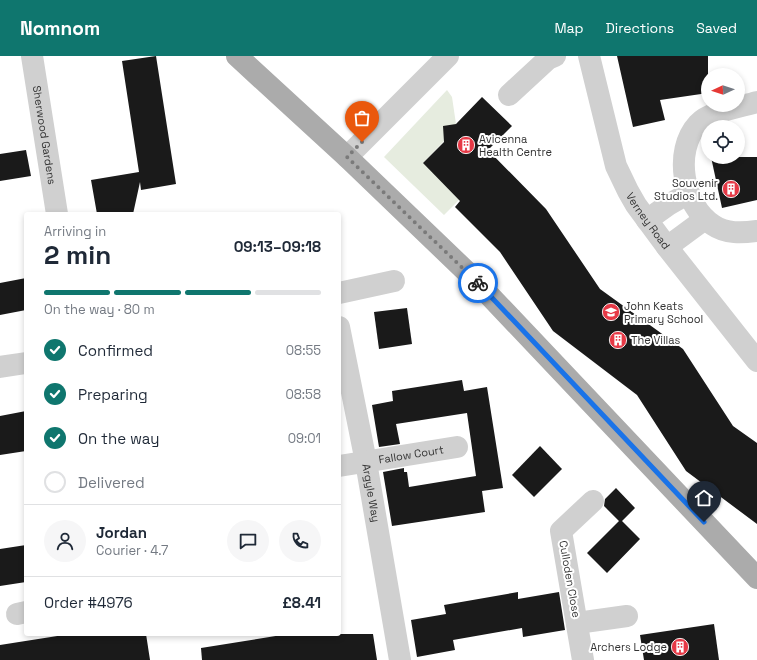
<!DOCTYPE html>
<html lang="en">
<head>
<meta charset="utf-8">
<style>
  body { margin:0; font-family:"Space Grotesk",sans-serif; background:#f6f6f7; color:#1f2937; height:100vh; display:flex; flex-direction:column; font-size:15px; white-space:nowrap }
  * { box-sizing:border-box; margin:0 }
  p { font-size:13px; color:#747a83 }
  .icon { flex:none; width:22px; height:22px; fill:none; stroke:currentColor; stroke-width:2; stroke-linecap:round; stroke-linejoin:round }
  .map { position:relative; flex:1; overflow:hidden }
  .details { position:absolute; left:24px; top:156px; width:317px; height:424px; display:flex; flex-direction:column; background:#fff; border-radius:4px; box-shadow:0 2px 6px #0003 }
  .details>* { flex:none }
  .needle { width:26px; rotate:267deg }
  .fabs { position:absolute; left:701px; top:12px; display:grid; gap:8px }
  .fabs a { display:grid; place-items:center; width:44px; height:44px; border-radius:50%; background:#fff; box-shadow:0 2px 6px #0003; font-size:20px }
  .pin { position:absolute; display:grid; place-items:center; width:34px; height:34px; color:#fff; margin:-41px -17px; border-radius:50% 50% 50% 0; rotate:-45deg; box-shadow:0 0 4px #0007 }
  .pin .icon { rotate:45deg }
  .courier { position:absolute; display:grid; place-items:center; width:40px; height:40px; margin:-20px; border:3px solid #1a73e8; border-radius:50%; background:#fff; color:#222; box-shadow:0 1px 5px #0007 }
  .head em { font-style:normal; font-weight:700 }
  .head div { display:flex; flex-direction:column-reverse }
  .head { display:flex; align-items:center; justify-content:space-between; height:68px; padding:0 20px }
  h1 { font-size:26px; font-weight:700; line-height:30px }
  .bar { display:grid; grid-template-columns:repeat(4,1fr); gap:6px 4px; align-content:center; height:48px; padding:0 20px }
  .bar i { height:5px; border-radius:3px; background:#e0e1e3 }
  .bar .current { background:#0f766e }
  .bar p { grid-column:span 4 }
  .line { display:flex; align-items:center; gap:10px; padding:0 20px; border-top:1px solid #e0e1e3 }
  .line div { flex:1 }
  .round { display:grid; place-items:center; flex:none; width:42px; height:42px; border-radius:21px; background:#f6f6f7 }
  ol { padding:0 20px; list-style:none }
  li { display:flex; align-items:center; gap:12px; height:44px }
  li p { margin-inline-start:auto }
  li .icon { padding:4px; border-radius:50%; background:#0f766e; color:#fff; stroke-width:4 }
  li:last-child { color:#747a83 }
  li i { width:22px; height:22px; border:2px solid #e0e1e3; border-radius:50% }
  header { display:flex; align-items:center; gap:24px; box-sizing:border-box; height:56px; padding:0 20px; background:#0f766e; color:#fff }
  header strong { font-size:19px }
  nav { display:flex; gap:22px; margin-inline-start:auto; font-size:14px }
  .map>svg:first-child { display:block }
  .green { fill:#e6ecdf }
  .building { fill:#1a1a1a }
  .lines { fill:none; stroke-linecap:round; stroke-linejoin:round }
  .minor { stroke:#d0d0d0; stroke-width:22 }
  .major { stroke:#ababab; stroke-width:22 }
  .done { stroke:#7a7a7a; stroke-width:4; stroke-dasharray:0 7.2 }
  .route { stroke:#1a73e8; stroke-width:5 }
  .labels { text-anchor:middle; stroke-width:4; stroke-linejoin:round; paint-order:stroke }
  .street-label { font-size:11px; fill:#333; stroke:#fff }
  .poi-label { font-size:11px; fill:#333; stroke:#fff; text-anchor:start }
</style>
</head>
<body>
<header>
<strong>Nomnom</strong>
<nav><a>Map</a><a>Directions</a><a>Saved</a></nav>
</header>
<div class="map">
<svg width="757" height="604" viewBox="0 0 757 604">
  <rect width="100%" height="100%" fill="#fff"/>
  <path class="green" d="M447 34 452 41 456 68 444 74V80L445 84 423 107 478 125 444 159 384 101Z"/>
  <g class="building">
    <path d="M156 0 176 128 141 134 140 126 133 158H97L91 124 139 116 122 5Z"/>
    <path d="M617 0H708V37L660 44 665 64 633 71Z"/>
    <path d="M482 41 512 70 488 94 546 153 600 233 683 293 733 370 757 387V468L686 415 637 339 553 275 500 196 455 151 460 145 423 107 444 86 443 70 456 68Z"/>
    <path d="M26 94 31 120 0 125V98Z"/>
    <path d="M711 101H757V144L722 152Z"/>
    <path d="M26 222V254L0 259V227Z"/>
    <path d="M407 252 412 288 379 293 374 256Z"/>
    <path d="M462 324 464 335 487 331 503 432 482 435 485 456 392 470 383 416 404 412V416H407L409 431 476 420 467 357 396 368 400 388 379 391 372 349 393 345 392 335Z"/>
    <path d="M26 355V395L0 399V360Z"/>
    <path d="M540 390 562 413 534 441 512 419Z"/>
    <path d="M616 432 635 452 622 465 640 483 607 517 587 497 619 465 604 450 605 443Z"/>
    <path d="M26 489V526L0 530V493Z"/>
    <path d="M518 536V543L559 536 565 574 523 581 522 572 453 584 455 594 417 601 411 564 446 558 444 549Z"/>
    <path d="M714 568 719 604H644L640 579Z"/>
    <path d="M70 578H146L150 604H0V589Z"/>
    <path d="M288 578H373L377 604H202L201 592Z"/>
  </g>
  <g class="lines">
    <g class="minor">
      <path id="s1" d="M32 0 57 158"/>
      <path id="s2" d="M589 0 616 110 628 135 636 149 667 191 757 305"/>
      <path d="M509 39 548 3 555 0"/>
      <path d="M757 46C740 51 710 55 698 68 673 95 683 150 713 169 726 178 742 177 757 175"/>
      <path d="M347 101 448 0"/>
      <path d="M647 164 668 149 689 137"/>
      <path d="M667 191 705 163"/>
      <path d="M339 237 394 225"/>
      <path id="s3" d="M339 271 366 406 400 604"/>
      <path d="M0 311 26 307"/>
      <path id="s4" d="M339 410 457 391"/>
      <path d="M17 558 26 556"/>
      <path d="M577 567 627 560"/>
      <path d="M583 604 561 475 593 445"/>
    </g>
    <path class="major" d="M237 0 347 101 470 219 757 522"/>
  </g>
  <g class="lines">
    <path class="done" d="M362 86 347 101 478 227"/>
    <path class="route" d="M478 227 704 466"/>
  </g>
  <defs>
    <symbol id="building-disc" viewBox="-11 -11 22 22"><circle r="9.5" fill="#e63946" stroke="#fff"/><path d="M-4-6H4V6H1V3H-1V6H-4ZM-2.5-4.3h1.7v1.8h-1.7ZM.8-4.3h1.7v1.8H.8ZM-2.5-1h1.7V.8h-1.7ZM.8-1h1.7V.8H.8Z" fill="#fff"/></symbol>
    <symbol id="school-disc" viewBox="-11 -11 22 22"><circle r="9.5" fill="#e63946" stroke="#fff"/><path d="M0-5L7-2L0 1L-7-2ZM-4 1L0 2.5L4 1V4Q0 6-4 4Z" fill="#fff"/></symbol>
  </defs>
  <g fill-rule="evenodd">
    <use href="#building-disc" x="456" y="79" width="20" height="20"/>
    <use href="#building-disc" x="721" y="123" width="20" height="20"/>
    <use href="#school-disc" x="601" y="246" width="20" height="20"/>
    <use href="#building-disc" x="608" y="274" width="20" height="20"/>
    <use href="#building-disc" x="670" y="581" width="20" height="20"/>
  </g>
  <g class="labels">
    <g class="street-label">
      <text dy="4" stroke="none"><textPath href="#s1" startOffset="80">Sherwood Gardens</textPath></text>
      <text dy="4" stroke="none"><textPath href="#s2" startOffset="177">Verney Road</textPath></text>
      <text dy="4" stroke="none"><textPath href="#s4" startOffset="73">Fallow Court</textPath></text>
      <text dy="4" stroke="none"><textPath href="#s3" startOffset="169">Argyle Way</textPath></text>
      <text transform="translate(570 523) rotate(80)" y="4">Culloden Close</text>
    </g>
    <g class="poi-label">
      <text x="479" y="87">Avicenna<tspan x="479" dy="13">Health Centre</tspan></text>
      <text x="718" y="131" text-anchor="end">Souvenir<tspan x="718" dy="13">Studios Ltd.</tspan></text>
      <text x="624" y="254">John Keats<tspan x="624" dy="13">Primary School</tspan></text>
      <text x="631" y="288">The Villas</text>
      <text x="667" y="595" text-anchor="end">Archers Lodge</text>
    </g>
  </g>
</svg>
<div class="fabs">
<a><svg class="needle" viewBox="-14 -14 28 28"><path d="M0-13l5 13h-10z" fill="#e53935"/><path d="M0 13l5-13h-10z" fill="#747a83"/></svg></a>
<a><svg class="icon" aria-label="locate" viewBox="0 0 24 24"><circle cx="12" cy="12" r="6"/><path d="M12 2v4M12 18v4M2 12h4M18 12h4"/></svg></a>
</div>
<div class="pin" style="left:362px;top:86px;background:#ea580c"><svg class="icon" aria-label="bag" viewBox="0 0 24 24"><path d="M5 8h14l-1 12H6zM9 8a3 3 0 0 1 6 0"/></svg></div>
<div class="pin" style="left:704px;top:466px;background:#1f2937"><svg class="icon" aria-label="home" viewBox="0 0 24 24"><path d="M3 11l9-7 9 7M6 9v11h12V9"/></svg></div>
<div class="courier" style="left:478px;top:227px"><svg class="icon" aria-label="bike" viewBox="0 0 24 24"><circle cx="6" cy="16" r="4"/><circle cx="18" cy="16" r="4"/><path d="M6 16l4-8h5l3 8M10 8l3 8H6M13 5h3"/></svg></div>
<section class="details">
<div class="head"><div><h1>2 min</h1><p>Arriving in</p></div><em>09:13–09:18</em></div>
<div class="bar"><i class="current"></i><i class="current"></i><i class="current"></i><i></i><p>On the way · 80 m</p></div>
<ol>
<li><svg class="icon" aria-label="check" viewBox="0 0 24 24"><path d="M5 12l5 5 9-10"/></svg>Confirmed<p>08:55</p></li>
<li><svg class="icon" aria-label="check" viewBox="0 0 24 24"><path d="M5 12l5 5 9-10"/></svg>Preparing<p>08:58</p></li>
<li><svg class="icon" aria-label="check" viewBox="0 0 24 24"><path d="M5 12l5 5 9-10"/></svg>On the way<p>09:01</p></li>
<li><i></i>Delivered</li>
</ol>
<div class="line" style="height:72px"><a class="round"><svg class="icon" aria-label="person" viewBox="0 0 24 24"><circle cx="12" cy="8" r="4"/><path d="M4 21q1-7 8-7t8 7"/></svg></a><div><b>Jordan</b><p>Courier · 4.7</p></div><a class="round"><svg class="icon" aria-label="chat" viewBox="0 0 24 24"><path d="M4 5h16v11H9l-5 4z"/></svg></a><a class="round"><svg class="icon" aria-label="phone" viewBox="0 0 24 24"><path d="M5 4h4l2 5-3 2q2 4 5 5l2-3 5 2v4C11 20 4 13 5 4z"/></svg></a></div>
<div class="line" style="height:52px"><div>Order #4976</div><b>£8.41</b></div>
</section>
</div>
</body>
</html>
